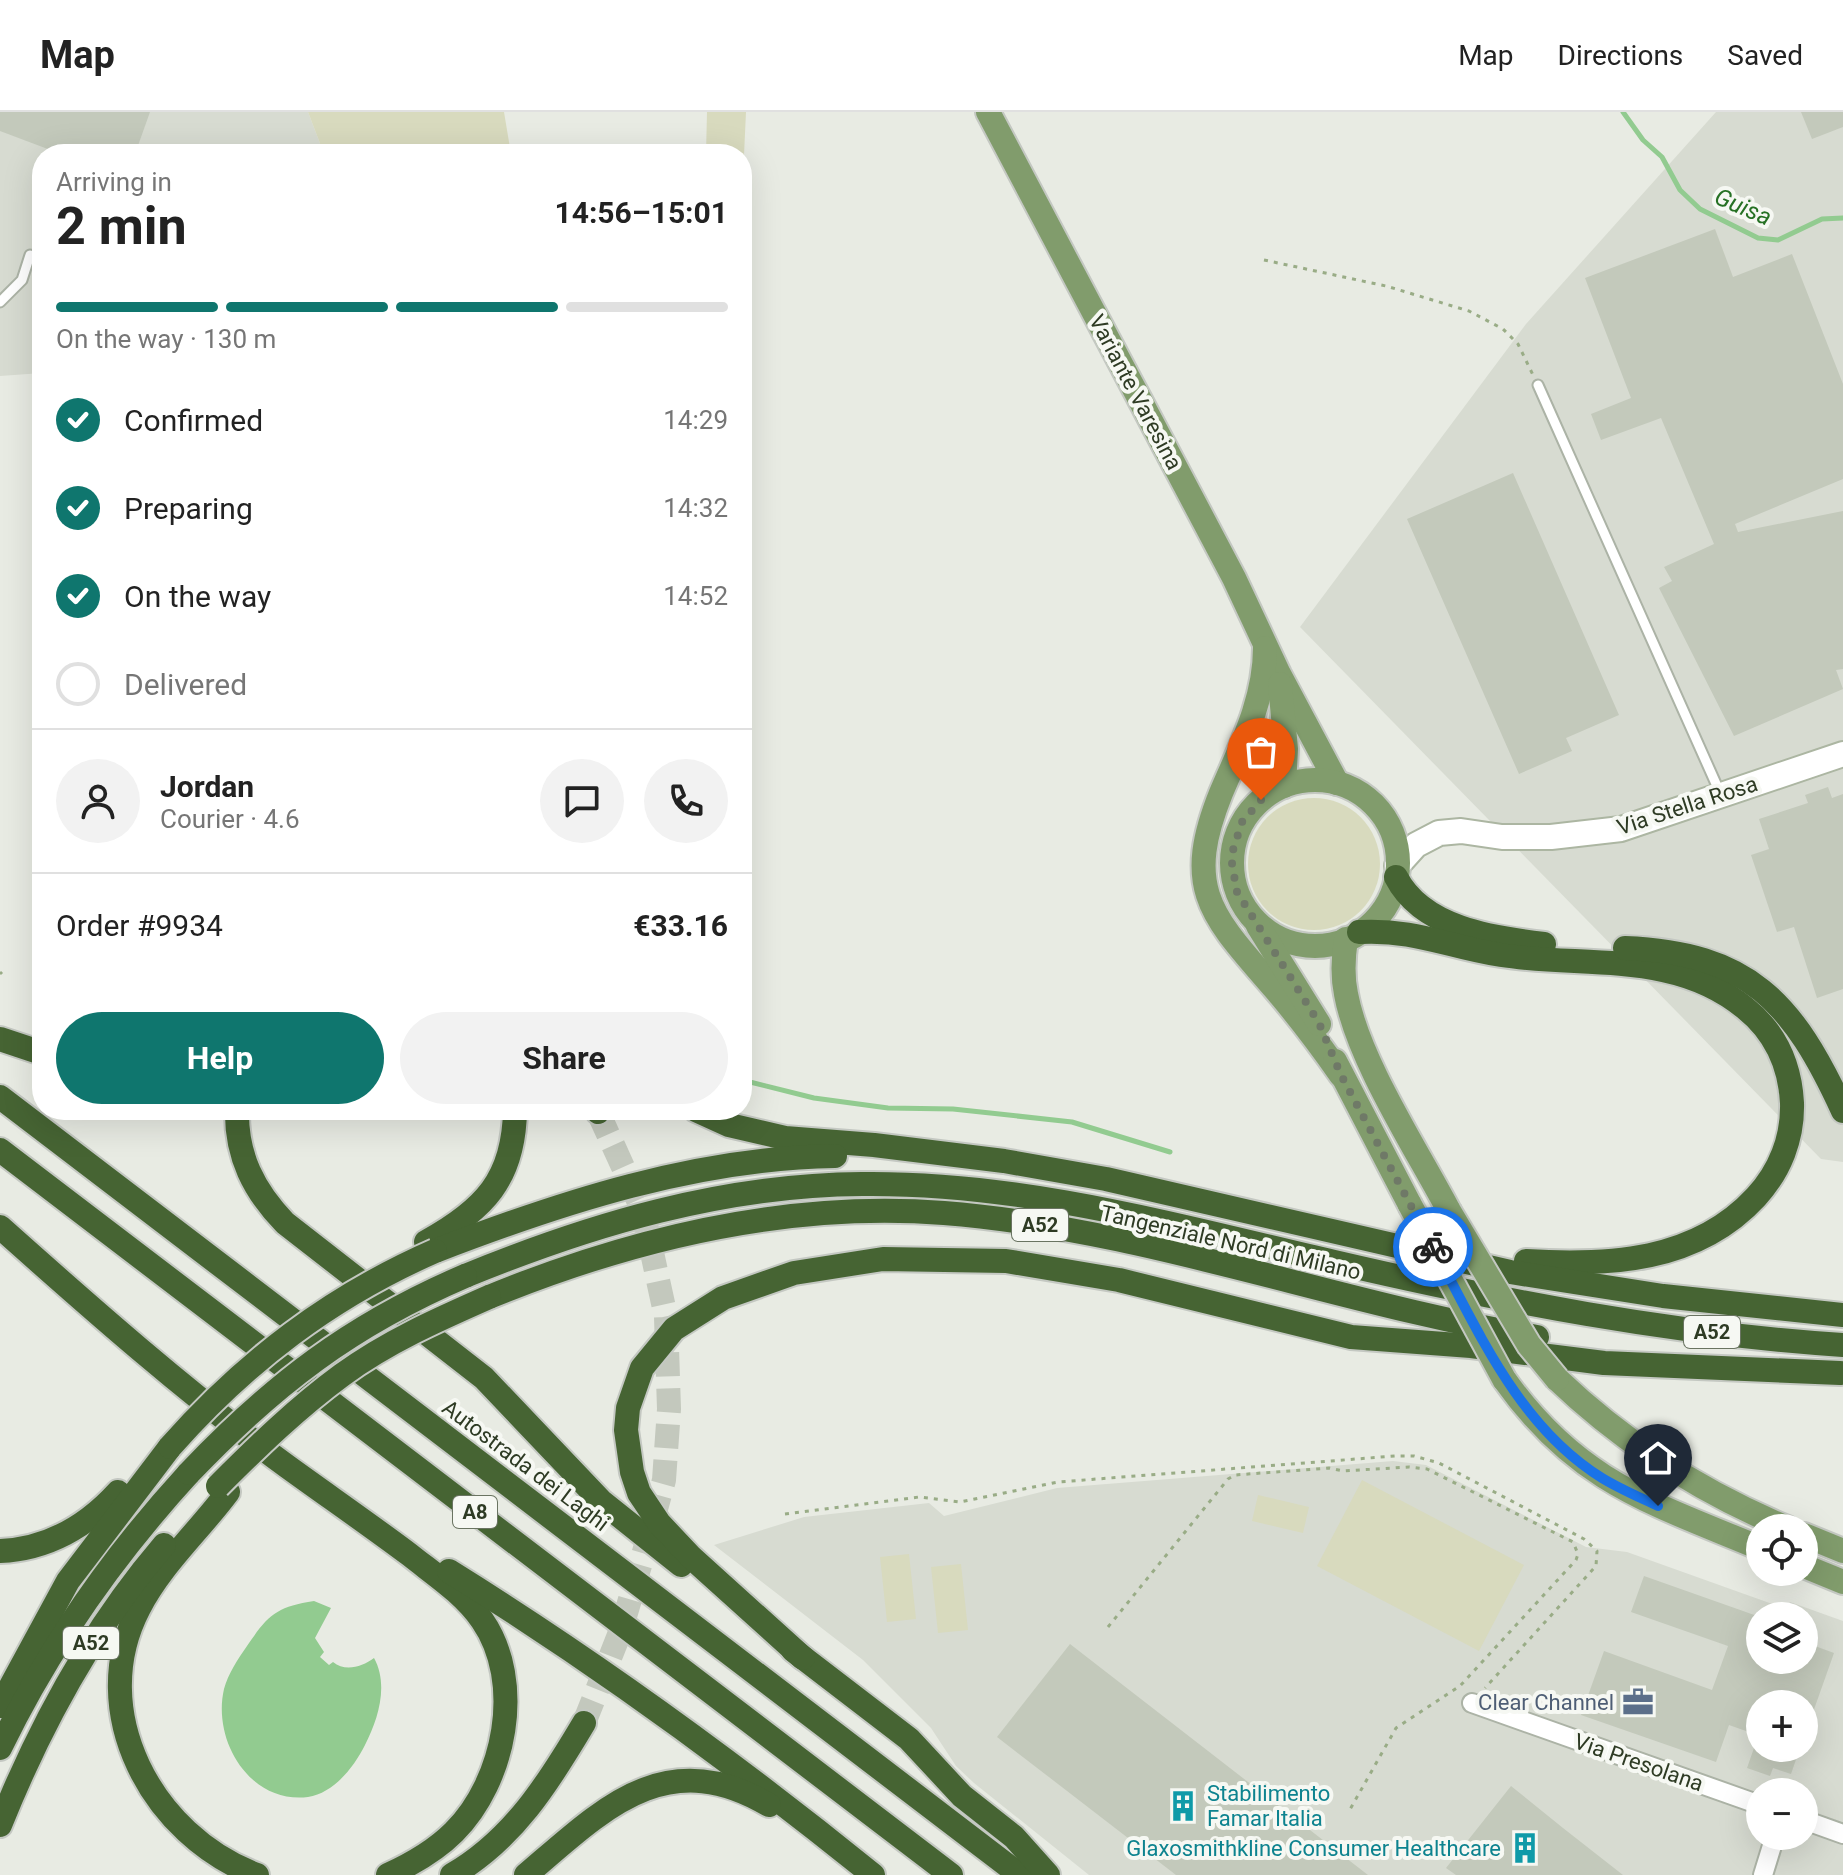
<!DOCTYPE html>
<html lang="en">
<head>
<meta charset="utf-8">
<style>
  body { margin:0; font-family:Roboto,sans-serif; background:#f2f2f2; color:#222; height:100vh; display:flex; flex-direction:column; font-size:30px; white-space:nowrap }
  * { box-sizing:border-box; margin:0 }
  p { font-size:26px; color:#767676 }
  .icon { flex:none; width:44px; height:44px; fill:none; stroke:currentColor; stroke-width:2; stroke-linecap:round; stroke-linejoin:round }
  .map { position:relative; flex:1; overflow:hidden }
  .panel { position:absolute; left:32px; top:32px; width:720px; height:976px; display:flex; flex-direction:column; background:#fff; border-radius:32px; box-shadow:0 8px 32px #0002 }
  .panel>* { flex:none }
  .tools { position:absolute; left:1746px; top:1402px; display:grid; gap:16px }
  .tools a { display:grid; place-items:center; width:72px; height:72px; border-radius:50%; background:#fff; box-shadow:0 8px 32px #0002; font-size:40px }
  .pin { position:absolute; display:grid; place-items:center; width:68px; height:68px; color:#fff; margin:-82px -34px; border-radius:50% 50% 50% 0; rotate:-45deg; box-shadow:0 0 8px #0007 }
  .pin .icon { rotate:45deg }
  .courier { position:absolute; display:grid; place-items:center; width:80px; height:80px; margin:-40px; border:6px solid #1a73e8; border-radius:50%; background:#fff; color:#222; box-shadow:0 2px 10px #0007 }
  .headline em { font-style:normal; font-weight:700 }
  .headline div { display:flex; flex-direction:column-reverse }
  .headline { display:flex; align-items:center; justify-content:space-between; height:136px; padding:0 24px }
  h1 { font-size:52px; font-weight:700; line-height:60px }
  .bar { display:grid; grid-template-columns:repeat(4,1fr); gap:12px 8px; align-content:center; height:96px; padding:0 24px }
  .bar i { height:10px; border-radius:6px; background:#e0e0e0 }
  .bar .current { background:#0f766e }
  .bar p { grid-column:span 4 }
  .line { display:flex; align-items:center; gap:20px; padding:0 24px; border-top:2px solid #e0e0e0 }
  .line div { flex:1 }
  .round { display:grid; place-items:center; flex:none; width:84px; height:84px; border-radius:42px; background:#f2f2f2 }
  ol { padding:0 24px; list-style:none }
  li { display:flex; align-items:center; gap:24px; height:88px }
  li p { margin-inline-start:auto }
  li .icon { padding:8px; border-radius:50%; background:#0f766e; color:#fff; stroke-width:4 }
  li:last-child { color:#767676 }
  li i { width:44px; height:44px; border:4px solid #e0e0e0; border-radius:50% }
  .primary-button { display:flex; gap:16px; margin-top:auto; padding:16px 24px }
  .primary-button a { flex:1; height:92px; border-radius:48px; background:#0f766e; color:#fff; font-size:32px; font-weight:700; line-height:92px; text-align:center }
  .primary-button a+a { background:#f2f2f2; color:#222 }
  header { display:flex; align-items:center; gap:48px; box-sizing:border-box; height:112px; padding:0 40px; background:#fff; border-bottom:2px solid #e0e0e0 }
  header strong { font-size:38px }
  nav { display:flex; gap:44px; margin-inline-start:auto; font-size:28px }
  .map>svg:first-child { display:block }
  .built { fill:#d7dbd1; fill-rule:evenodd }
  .green { fill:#d8dabe }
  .water { fill:#92cb90 }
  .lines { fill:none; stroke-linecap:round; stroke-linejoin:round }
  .stream { stroke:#92cb90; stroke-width:5 }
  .building { fill:#c3c9bb }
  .highway-tunnel { stroke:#c3c8bd; stroke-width:24; stroke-dasharray:24 12; stroke-linecap:butt }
  .lane-casing { stroke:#acb3a6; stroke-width:13 }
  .street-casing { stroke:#acb3a6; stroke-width:22 }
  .secondary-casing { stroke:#acb6a2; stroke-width:28 }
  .primary-casing { stroke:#c4c8c2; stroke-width:28 }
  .highway-casing { stroke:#c4c8c2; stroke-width:28 }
  .path { stroke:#99ac86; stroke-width:3; stroke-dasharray:4 6; stroke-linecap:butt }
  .lane { stroke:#fff; stroke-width:9 }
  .street { stroke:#fff; stroke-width:18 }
  .secondary { stroke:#fff; stroke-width:24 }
  .primary { stroke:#819c6c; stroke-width:24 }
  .highway { stroke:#466433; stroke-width:24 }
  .primary-bridge-casing { stroke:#c4c8c2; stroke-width:28; stroke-linecap:butt }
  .highway-bridge-casing { stroke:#c4c8c2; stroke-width:28; stroke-linecap:butt }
  .primary-bridge { stroke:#819c6c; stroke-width:24 }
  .highway-bridge { stroke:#466433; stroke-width:24 }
  .done { stroke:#6f7967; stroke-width:8; stroke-dasharray:0 14.4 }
  .route { stroke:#1a73e8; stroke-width:10 }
  .labels { text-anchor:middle; stroke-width:8; stroke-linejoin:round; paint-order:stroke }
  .shield { fill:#f6f8f3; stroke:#6a7462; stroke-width:2 }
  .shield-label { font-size:20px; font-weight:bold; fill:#2e3b24 }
  .street-label { font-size:22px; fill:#2e3b24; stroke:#f6f8f3 }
  .service-label { font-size:22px; fill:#4e5e75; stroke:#f6f8f3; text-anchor:end }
  .culture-label { font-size:22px; fill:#0d838f; stroke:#f6f8f3; text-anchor:start }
  .water-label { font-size:24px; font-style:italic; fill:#267124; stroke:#f6f8f3 }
</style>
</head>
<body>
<header>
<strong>Map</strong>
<nav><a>Map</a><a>Directions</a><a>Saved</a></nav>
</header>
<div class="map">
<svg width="1843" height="1763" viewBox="0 0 1843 1763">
  <rect width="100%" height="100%" fill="#e8ebe3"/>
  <g class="built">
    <path d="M0 0H308L324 42H42V261L0 264Z"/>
    <path d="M1716 0H1843V1050L1821 1047 1300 515 1526 212Z"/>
    <path d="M1393 1349 1426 1353 1586 1435 1627 1440 1786 1497 1790 1490 1843 1509V1763H1089L974 1671 956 1654 931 1616 863 1548 714 1433 804 1405 929 1391 944 1404 1057 1376ZM1760 1504H1804V1548H1760ZM1760 1592H1804V1636H1760ZM1760 1680H1804V1724H1760Z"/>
  </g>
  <g class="green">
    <path d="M308 0H504L511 42H324Z"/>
    <path d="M707 0H746L742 86V42H706Z"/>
    <circle cx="1314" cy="752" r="66"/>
    <path d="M1362 1368 1524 1453 1479 1539 1317 1454Z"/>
    <path d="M1258 1383 1309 1395 1303 1421 1252 1409Z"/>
    <path d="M909 1442 916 1507 887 1510 880 1445Z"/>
    <path d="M961 1452 968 1518 938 1521 931 1455Z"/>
  </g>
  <path class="water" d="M314 1489 331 1496 315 1526 324 1540 320 1545 329 1553 333 1550C345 1560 362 1555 374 1546 389 1573 378 1608 365 1633 354 1655 334 1681 308 1685 250 1692 212 1629 224 1577 228 1562 238 1547 247 1534 268 1503 276 1495 314 1489Z"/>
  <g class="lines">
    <g class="stream">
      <path d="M1623 0 1643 28 1662 45 1680 78 1700 97 1758 126 1778 128 1822 107 1843 106"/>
      <path d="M742 968 814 986 888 996 953 997 1072 1010 1170 1040"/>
    </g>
  </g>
  <g class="building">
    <path d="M0 0H150L135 42H61L0 19Z"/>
    <path d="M1801 0H1843V15L1812 27Z"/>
    <path d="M1715 117 1733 165 1792 142 1843 272V367L1735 412 1738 420 1843 399V557L1836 558 1843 577 1734 624 1659 476 1672 469 1664 455 1714 432 1661 306 1601 328 1591 302 1631 286 1585 166Z"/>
    <path d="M1513 361 1619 603 1566 626 1572 639 1519 662 1407 407Z"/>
    <path d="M1828 675 1832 686 1843 682V877L1817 886 1794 815 1777 820 1751 743 1769 737 1759 707 1808 691 1805 683Z"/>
    <path d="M1644 1464 1760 1505V1527L1753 1548H1804V1530L1834 1541 1806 1620 1804 1592H1760V1624L1729 1613 1716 1650 1581 1603 1604 1539 1712 1578 1728 1534 1631 1500Z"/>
    <path d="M1070 1532 1368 1763H1176L997 1625Z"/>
    <path d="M1754 1636H1800L1791 1662 1773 1656 1770 1664 1747 1656Z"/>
    <path d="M1511 1674 1563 1716 1623 1763H1456L1446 1756Z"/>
  </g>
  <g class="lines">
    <path class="highway-tunnel" d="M584 1611 621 1518 646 1433 664 1368 669 1297 666 1205 643 1099 598 1000"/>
    <defs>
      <g id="lane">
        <path d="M0 190 22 168 30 143"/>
        <path d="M1538 273 1721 683"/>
      </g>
      <g id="street">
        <path d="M1472 1591 1760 1693"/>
        <path d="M1804 1708 1843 1722"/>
        <path d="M1763 1763 1775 1724"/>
      </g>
      <path id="secondary" d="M1397 754 1416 733 1439 721 1461 719 1502 725H1551L1621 717 1843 642"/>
      <g id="primary">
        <path d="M988 0 1234 466 1279 562 1337 671"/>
        <path d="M1265 536C1265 588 1241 634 1221 681 1182 778 1212 804 1274 876 1298 904 1320 933 1341 963"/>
        <path d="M1280 572 1286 637 1284 674"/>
        <circle cx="1315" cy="751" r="83"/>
        <path d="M1258 814 1319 912"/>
        <path d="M1346 827C1343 846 1342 863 1346 882 1358 948 1417 1038 1449 1099"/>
        <path d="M1335 949 1410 1093"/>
        <path d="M1504 1267C1577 1370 1650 1390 1760 1436"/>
        <path d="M1557 1267C1625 1332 1701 1380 1787 1416"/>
        <path d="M1804 1423 1843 1439"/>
        <path d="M1804 1454 1843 1470"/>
      </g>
      <g id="highway">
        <path d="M1396 765C1422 816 1492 826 1544 832"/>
        <path d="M1359 820C1416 817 1448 835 1501 843 1585 856 1675 838 1745 896 1775 920 1790 953 1792 991 1793 1026 1780 1059 1756 1085 1696 1150 1609 1154 1526 1149"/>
        <path d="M1625 836C1749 841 1793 890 1843 999"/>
        <path d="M0 927 42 941"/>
        <path d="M0 985 1020 1763"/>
        <path d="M237 998C236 1044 254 1079 285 1111L484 1266 601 1389 681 1453"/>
        <path d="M597 998 598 1000"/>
        <path d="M696 998 729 1013 785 1026 874 1033 1004 1049 1106 1067 1510 1160 1663 1184 1843 1203"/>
        <path d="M0 1038 951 1763"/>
        <path d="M0 1115C93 1198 187 1281 288 1355 328 1384 370 1413 410 1443 435 1463 463 1481 482 1508 525 1570 505 1669 454 1720 435 1739 412 1752 388 1763"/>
        <path d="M426 1130C484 1098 514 1067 515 998"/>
        <path d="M435 1139C562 1090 697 1046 835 1044"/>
        <path d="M465 1164C592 1112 723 1073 862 1072 1023 1070 1178 1114 1334 1150 1502 1189 1671 1222 1843 1233"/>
        <path d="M489 1185C633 1126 788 1089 944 1101 1146 1117 1338 1192 1537 1225"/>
        <path d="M228 1380C199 1419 161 1453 139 1496 85 1599 152 1724 257 1763"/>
        <path d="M0 1439C47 1437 87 1414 118 1380"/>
        <path d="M449 1459C597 1551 737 1653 873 1763"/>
        <path d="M793 1538 909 1627 962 1684 1014 1725 1048 1763"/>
        <path d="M803 1546 691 1445 659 1411 639 1381 632 1360 626 1318 628 1296 642 1256 674 1217 723 1186 794 1161 883 1147 1006 1149 1119 1168 1351 1225 1471 1234 1604 1251 1840 1261"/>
        <path d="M0 1594 68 1469 170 1335"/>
        <path d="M0 1636C50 1533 112 1445 189 1361"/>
        <path d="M0 1713C41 1611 92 1517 164 1433"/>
        <path d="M452 1763C513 1728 549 1670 584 1611"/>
        <path d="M526 1763C601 1699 665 1631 769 1693"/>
      </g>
    </defs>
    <use href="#lane" class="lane-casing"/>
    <use href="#street" class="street-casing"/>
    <use href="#secondary" class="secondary-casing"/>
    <use href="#primary" class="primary-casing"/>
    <use href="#highway" class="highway-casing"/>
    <g class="path">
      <path d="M1264 148 1386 174 1469 199 1503 217 1518 232 1533 263"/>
      <path d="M0 860 2 862"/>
      <path d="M785 1402 919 1385 960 1390 1058 1370 1395 1344H1414L1439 1351 1584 1427 1597 1439 1596 1454 1485 1576"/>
      <path d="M1108 1515 1228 1367 1235 1363 1329 1356 1343 1359 1409 1355 1427 1357 1573 1430 1578 1442 1576 1448 1460 1574 1396 1616 1348 1701"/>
    </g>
    <use href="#lane" class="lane"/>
    <use href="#street" class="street"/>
    <use href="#secondary" class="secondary"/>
    <use href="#primary" class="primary"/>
    <use href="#highway" class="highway"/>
    <defs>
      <g id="primary-bridge">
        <path d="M1410 1093 1504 1267"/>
        <path d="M1449 1099 1529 1233 1557 1267"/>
      </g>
      <g id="highway-bridge">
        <path d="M170 1335C245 1250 330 1185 435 1139"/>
        <path d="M189 1361C274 1272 351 1213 465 1164"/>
        <path d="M218 1374C258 1334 297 1296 342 1263 387 1230 439 1207 489 1185"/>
      </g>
    </defs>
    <use href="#primary-bridge" class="primary-bridge-casing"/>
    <use href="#highway-bridge" class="highway-bridge-casing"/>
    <use href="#primary-bridge" class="primary-bridge"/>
    <use href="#highway-bridge" class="highway-bridge"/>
  </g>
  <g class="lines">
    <path class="done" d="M1261 688 1242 710 1233 738 1232 752 1237 780 1319 911 1341 963 1433 1135"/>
    <path class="route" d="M1433 1135C1478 1218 1518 1314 1602 1366 1620 1377 1639 1385 1658 1394"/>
  </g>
  <defs>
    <symbol id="office-bare" viewBox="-9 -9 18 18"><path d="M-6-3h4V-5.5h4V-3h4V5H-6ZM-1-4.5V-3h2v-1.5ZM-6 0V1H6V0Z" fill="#5c6f8a" stroke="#f6f8f3" stroke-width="2.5" paint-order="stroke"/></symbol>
    <symbol id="building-bare" viewBox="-9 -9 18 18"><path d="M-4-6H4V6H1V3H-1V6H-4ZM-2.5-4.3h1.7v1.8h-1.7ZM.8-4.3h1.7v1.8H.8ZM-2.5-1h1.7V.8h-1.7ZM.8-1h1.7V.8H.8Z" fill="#0f9aa8" stroke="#f6f8f3" stroke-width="2.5" paint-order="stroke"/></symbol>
  </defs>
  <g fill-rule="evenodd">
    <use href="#office-bare" x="1616" y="1568" width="44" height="44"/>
    <use href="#building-bare" x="1161" y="1672" width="44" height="44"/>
    <use href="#building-bare" x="1503" y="1714" width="44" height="44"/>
  </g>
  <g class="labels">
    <g class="shield">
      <rect x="1012" y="1097" width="56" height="32" rx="6"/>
      <rect x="1684" y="1204" width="56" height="32" rx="6"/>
      <rect x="453" y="1384" width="44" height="32" rx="6"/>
      <rect x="63" y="1515" width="56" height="32" rx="6"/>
    </g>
    <g class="shield-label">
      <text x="1040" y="1120">A52</text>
      <text x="1712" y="1227">A52</text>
      <text x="475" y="1407">A8</text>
      <text x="91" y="1538">A52</text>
    </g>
    <g class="street-label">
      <text transform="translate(1136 280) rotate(62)" y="8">Variante Varesina</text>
      <text transform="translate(1687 693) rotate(-18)" y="8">Via Stella Rosa</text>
      <text transform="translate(1231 1130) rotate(13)" y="8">Tangenziale Nord di Milano</text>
      <text transform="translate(526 1353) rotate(37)" y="8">Autostrada dei Laghi</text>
      <text transform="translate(1639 1650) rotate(19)" y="8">Via Presolana</text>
    </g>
    <g class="service-label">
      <text x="1614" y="1598">Clear Channel</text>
    </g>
    <g class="culture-label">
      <text x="1207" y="1689">Stabilimento<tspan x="1207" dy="25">Famar Italia</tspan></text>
      <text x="1501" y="1744" text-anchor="end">Glaxosmithkline Consumer Healthcare</text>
    </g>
    <g class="water-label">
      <text transform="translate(1743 95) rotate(23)" y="8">Guisa</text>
    </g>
  </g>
</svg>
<div class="tools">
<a><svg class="icon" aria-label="locate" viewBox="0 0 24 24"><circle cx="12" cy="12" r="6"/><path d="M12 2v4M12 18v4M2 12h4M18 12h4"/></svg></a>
<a><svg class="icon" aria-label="layers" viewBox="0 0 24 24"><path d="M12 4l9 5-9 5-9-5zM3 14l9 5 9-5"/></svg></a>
<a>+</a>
<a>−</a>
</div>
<div class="pin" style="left:1261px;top:688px;background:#ea580c"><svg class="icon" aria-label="bag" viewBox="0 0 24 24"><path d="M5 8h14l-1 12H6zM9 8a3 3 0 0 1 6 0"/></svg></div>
<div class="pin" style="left:1658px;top:1394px;background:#1f2937"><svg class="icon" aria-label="home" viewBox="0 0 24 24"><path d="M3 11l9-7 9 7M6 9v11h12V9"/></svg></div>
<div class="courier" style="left:1433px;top:1135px"><svg class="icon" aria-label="bike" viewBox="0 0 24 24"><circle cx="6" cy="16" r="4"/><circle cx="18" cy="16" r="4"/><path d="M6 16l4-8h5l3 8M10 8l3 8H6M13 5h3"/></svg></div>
<section class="panel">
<div class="headline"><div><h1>2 min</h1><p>Arriving in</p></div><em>14:56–15:01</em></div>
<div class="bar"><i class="current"></i><i class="current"></i><i class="current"></i><i></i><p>On the way · 130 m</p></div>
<ol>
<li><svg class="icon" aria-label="check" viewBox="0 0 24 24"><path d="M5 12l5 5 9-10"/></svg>Confirmed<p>14:29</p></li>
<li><svg class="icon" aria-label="check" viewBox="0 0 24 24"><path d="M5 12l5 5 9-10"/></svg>Preparing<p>14:32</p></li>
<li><svg class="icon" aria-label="check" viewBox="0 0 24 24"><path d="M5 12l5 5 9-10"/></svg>On the way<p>14:52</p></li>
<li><i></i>Delivered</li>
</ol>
<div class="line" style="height:144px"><a class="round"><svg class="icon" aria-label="person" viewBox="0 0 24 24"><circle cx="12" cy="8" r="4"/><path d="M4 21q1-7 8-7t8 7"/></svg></a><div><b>Jordan</b><p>Courier · 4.6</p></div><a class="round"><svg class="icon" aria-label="chat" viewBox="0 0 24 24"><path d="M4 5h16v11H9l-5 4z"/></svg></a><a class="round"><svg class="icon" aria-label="phone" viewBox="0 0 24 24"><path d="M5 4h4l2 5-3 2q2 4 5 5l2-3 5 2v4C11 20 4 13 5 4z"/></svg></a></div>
<div class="line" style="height:104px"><div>Order #9934</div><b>€33.16</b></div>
<div class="primary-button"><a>Help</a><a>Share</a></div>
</section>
</div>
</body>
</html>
